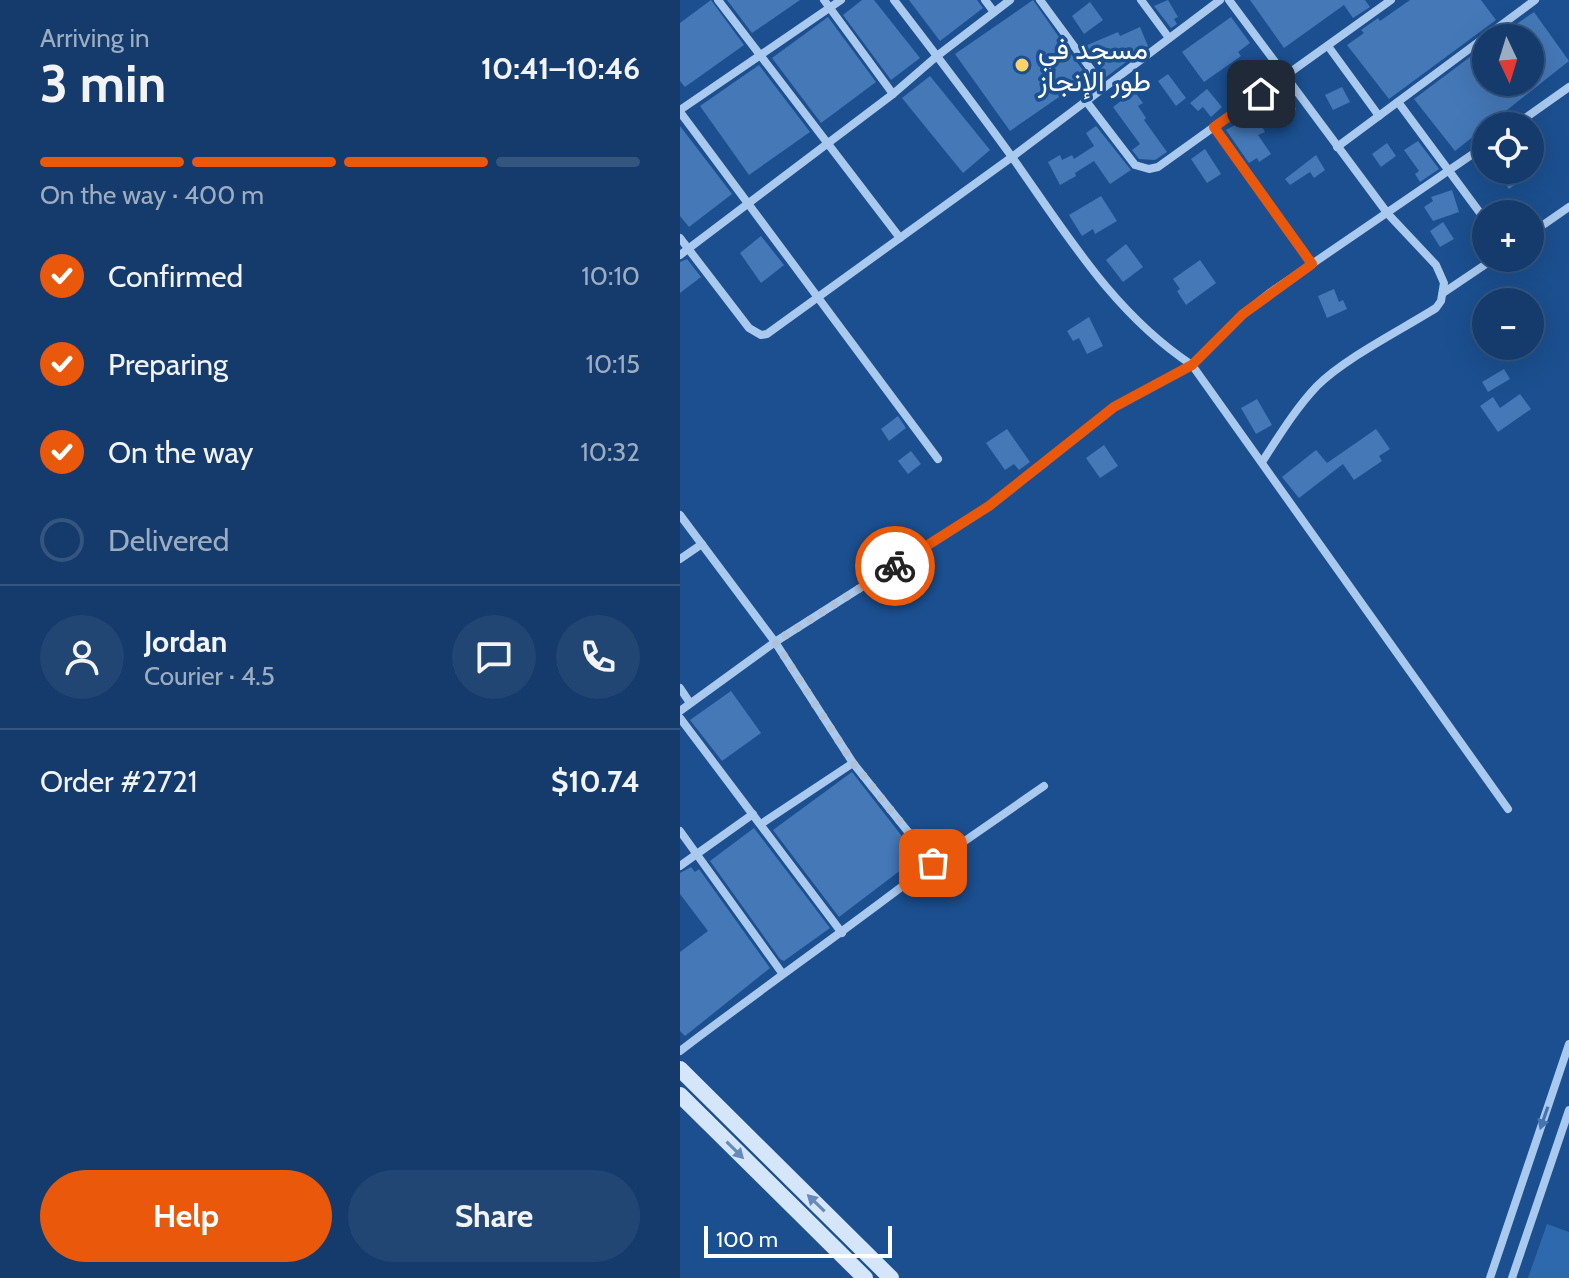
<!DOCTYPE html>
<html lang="en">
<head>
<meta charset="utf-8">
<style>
  body { margin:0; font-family:Cabin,Vazirmatn,sans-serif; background:#214673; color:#f1f3f6; height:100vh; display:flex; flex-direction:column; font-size:30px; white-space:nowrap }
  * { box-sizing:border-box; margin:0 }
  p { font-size:26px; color:#9dadc1 }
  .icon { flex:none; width:44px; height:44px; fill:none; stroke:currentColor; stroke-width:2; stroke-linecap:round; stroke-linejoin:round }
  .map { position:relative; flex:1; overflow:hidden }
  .details { display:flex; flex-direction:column; background:#143b6b; width:680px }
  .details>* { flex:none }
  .needle { width:52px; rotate:176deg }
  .fabs { position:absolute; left:792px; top:24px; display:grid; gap:16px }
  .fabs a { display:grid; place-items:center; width:72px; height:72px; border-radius:50%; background:#143b6b; box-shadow:0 8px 32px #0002,0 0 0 2px #33557e; font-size:40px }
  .scale { position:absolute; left:24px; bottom:20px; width:188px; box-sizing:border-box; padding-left:8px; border:4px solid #fff; border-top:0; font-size:22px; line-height:28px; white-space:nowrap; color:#fff; -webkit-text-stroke:6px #1b4f8f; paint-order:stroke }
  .pin { position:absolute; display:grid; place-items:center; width:68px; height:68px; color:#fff; margin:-34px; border-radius:16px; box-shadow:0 4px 12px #0006 }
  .courier { position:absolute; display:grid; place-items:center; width:80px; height:80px; margin:-40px; border:6px solid #ea580c; border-radius:50%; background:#fff; color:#222; box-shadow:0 2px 10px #0007 }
  .overview em { font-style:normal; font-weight:800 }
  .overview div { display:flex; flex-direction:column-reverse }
  .overview { display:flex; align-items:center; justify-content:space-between; height:136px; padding:0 40px }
  h1 { font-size:52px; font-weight:800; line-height:60px }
  .bar { display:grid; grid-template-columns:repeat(4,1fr); gap:12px 8px; align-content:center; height:96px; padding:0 40px }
  .bar i { height:10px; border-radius:6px; background:#33557e }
  .bar .on { background:#ea580c }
  .bar p { grid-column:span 4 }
  .line { display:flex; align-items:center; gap:20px; padding:0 40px; border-top:2px solid #33557e }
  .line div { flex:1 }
  .round { display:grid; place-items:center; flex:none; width:84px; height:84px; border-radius:42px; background:#214673 }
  ol { padding:0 40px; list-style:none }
  li { display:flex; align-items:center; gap:24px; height:88px }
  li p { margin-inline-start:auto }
  li .icon { padding:8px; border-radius:50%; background:#ea580c; color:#fff; stroke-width:4 }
  li:last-child { color:#9dadc1 }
  li i { width:44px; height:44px; border:4px solid #33557e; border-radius:50% }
  .action { display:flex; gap:16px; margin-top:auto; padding:16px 40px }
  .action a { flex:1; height:92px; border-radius:48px; background:#ea580c; color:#fff; font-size:32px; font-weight:800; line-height:92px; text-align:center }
  .action a+a { background:#214673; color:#f1f3f6 }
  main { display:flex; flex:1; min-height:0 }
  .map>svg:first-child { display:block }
  .green { fill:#2e69ad }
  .building { fill:#4478b7 }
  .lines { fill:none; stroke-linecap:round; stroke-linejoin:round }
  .street { stroke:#a9c9ee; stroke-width:8 }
  .secondary { stroke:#d6e6fa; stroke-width:16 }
  .oneway { fill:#4674ac }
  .oneway2 { fill:#668bba }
  .done { stroke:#afc1d8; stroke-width:8; stroke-dasharray:0 14.4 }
  .route { stroke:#ea580c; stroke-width:10 }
  .poi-dot { fill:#ffd166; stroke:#1b4f8f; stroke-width:3 }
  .labels { text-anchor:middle; stroke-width:7; stroke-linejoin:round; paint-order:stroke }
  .poi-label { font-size:28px; fill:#fff; stroke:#1b4f8f; text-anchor:start }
</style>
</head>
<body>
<main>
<section class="details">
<div class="overview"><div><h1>3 min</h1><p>Arriving in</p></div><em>10:41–10:46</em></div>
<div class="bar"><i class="on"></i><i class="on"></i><i class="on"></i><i></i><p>On the way · 400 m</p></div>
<ol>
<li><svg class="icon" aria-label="check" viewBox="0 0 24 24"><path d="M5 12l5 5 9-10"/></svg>Confirmed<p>10:10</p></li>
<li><svg class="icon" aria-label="check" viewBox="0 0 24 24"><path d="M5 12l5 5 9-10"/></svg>Preparing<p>10:15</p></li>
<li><svg class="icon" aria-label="check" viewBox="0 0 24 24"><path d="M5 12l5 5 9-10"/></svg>On the way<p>10:32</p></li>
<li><i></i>Delivered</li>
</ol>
<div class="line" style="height:144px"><a class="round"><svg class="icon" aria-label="person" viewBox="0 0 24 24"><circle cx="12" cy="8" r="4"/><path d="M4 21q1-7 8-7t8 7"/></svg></a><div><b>Jordan</b><p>Courier · 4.5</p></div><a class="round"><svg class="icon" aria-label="chat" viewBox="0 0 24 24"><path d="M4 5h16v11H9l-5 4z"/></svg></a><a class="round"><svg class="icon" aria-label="phone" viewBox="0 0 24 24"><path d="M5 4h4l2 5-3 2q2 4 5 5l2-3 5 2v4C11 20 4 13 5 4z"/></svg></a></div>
<div class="line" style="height:104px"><div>Order #2721</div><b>$10.74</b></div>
<div class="action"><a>Help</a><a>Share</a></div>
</section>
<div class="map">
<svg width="889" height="1278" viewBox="0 0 889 1278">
  <rect width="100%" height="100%" fill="#1b4f8f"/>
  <path class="green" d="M867 1224 889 1232V1278H848Z"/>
  <g class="building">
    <path d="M31 0 64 45 5 87 0 81V23Z"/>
    <path d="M47 0H120L72 33Z"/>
    <path d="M182 0H194L240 58 211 80 163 15Z"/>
    <path d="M229 0H297L303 8 260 41Z"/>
    <path d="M353 0 386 47 375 56 377 59 390 53 408 77 330 131 275 54Z"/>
    <path d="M488 0 498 17 494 19 497 24 491 28 474 6Z"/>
    <path d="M570 0H685L690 7 673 18 664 5 604 48Z"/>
    <path d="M730 0H801L816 20 709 99 667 45 684 33 681 30 698 18 700 21Z"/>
    <path d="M410 2 423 20 404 34 392 16Z"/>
    <path d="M854 12 889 61 775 151 734 99 806 45V82H850V38H816Z"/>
    <path d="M148 17 196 82 141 123 92 58Z"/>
    <path d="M551 17 570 43 558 52 561 56 524 82 502 52Z"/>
    <path d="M460 27 468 46 426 77 405 46 438 32 440 36Z"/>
    <path d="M79 65 130 132 69 175 20 106Z"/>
    <path d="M488 74 506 98 496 106 478 81Z"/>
    <path d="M250 76 310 150 283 173 222 98Z"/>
    <path d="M662 87 670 102 653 110 645 95Z"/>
    <path d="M527 89 542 107 531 117 523 107 518 111 510 103Z"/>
    <path d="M454 91 463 103 458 106 466 118 464 120 487 152 475 160 459 159 452 150 460 144 433 107Z"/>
    <path d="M605 93 616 109 601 120 595 111 600 108 594 101Z"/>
    <path d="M575 114 585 132 578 135 591 154 579 162 577 158 569 163 546 130Z"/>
    <path d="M0 126 52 194 9 227 0 216Z"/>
    <path d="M416 126 451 170 430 184 414 161 395 173 396 176 380 185 368 162 380 155 382 160 392 155 394 159 414 146 406 133Z"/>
    <path d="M738 141 759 169 740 182 735 174 739 171 724 150Z"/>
    <path d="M707 143 716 156 701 167 692 154Z"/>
    <path d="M525 149 541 174 527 183 511 159Z"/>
    <path d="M636 155 645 170 634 178 630 172 610 185 605 179Z"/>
    <path d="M815 170H855L829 189Z"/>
    <path d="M772 190 779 212 753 221 744 207 753 201 751 197Z"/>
    <path d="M421 196 437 221 415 234 413 229 402 236 389 215Z"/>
    <path d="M763 222 774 239 760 247 750 231Z"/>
    <path d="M81 236 104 265 81 283 60 253Z"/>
    <path d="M446 244 463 267 443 282 426 260Z"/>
    <path d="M7 259 21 277 0 293V262Z"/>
    <path d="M520 260 536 283 506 305 497 291 500 289 493 279Z"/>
    <path d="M654 289 659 302 663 300 667 309 647 318 638 296Z"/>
    <path d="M409 317 423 346 407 354 399 338 393 341 387 331Z"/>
    <path d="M824 369 830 379 808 392 802 382Z"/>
    <path d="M840 394 851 409 818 432 800 406 813 397 820 408Z"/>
    <path d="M577 399 592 425 576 434 561 408Z"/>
    <path d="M218 416 226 428 209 441 201 429Z"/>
    <path d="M327 429 350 462 339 470 334 464 325 470 306 443Z"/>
    <path d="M696 429 710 449 699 456 702 461 674 480 663 464 619 498 602 477 636 450 647 463Z"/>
    <path d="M424 445 438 466 420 478 406 458Z"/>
    <path d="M231 451 241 464 228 474 218 461Z"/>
    <path d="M51 691 81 733 42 761 10 720Z"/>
    <path d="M172 772 238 857 159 917 93 830Z"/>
    <path d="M74 828 150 928 104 961 100 959 30 861Z"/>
    <path d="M11 867 15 872 19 869 90 968 5 1036 0 1031V952L28 931 0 894V873Z"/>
  </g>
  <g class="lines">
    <g class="street">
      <path d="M38 0 220 238"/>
      <path d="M144 0 213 94"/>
      <path d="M214 0C254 52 294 104 332 157 386 233 433 313 512 365L828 809"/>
      <path d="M305 0 314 12"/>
      <path d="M360 0 424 87"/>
      <path d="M461 0 489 38"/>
      <path d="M549 0 708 214 756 265 764 283 761 301 756 308C721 330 665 358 637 386 616 408 599 436 582 462"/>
      <path d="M648 46 699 116"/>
      <path d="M406 101 455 165 469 169 478 167 711 0"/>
      <path d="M718 102 806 221"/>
      <path d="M0 110 161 0"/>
      <path d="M0 112 258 459"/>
      <path d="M834 126 889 87"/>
      <path d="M534 127 632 264"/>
      <path d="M657 147 855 0"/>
      <path d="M850 234 889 207"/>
      <path d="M0 238 69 328 81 335 87 334 332 157 540 0"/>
      <path d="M0 255 213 94 257 56 330 0"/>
      <path d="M763 293 815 258"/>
      <path d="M0 515 95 642 173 763 253 863C170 927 84 987 0 1051"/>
      <path d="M0 559 22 544"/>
      <path d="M0 688 10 703"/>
      <path d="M0 711 95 642 309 506 434 407 512 365 563 314 591 292 806 145"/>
      <path d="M0 718 162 933"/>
      <path d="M81 824 173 763"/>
      <path d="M0 831 102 973"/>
      <path d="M253 863 364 786"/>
      <path d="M0 866 73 814"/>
      <path d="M810 1278 889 1044"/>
      <path d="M832 1278 889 1110"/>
    </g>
    <g class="secondary">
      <path d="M0 1069 211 1278"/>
      <path d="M0 1095 185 1278"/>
    </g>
  </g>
  <defs><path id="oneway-solid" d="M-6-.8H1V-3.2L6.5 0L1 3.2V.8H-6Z" transform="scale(2)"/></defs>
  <use class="oneway" href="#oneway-solid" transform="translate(864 1118) rotate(109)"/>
  <g class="oneway2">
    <use href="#oneway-solid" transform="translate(55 1150) rotate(45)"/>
    <use href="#oneway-solid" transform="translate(136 1203) rotate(-136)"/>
  </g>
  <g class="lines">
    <path class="done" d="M215 566 95 642 173 763 253 863"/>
    <path class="route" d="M215 566 309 506 434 407 512 365 563 314 632 264 534 127 581 94"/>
  </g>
  <circle class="poi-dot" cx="342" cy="65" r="8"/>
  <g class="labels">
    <g class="poi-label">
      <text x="358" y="59">مسجد في<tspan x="358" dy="32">طور الإنجاز</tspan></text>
    </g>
  </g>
</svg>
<div class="fabs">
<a><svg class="needle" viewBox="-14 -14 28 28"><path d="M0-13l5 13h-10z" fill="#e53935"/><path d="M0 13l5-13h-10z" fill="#9dadc1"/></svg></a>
<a><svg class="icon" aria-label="locate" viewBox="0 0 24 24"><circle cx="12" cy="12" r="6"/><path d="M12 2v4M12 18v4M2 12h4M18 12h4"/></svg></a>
<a>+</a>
<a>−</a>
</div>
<div class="scale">100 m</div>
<div class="pin" style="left:253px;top:863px;background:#ea580c"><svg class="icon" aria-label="bag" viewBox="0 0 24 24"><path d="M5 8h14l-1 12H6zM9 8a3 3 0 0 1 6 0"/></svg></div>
<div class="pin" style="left:581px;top:94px;background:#1f2937"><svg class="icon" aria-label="home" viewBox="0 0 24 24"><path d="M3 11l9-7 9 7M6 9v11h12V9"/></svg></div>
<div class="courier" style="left:215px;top:566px"><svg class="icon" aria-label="bike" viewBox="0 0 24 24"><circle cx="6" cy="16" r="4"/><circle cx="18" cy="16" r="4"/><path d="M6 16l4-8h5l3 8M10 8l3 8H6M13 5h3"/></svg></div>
</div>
</main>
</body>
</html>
